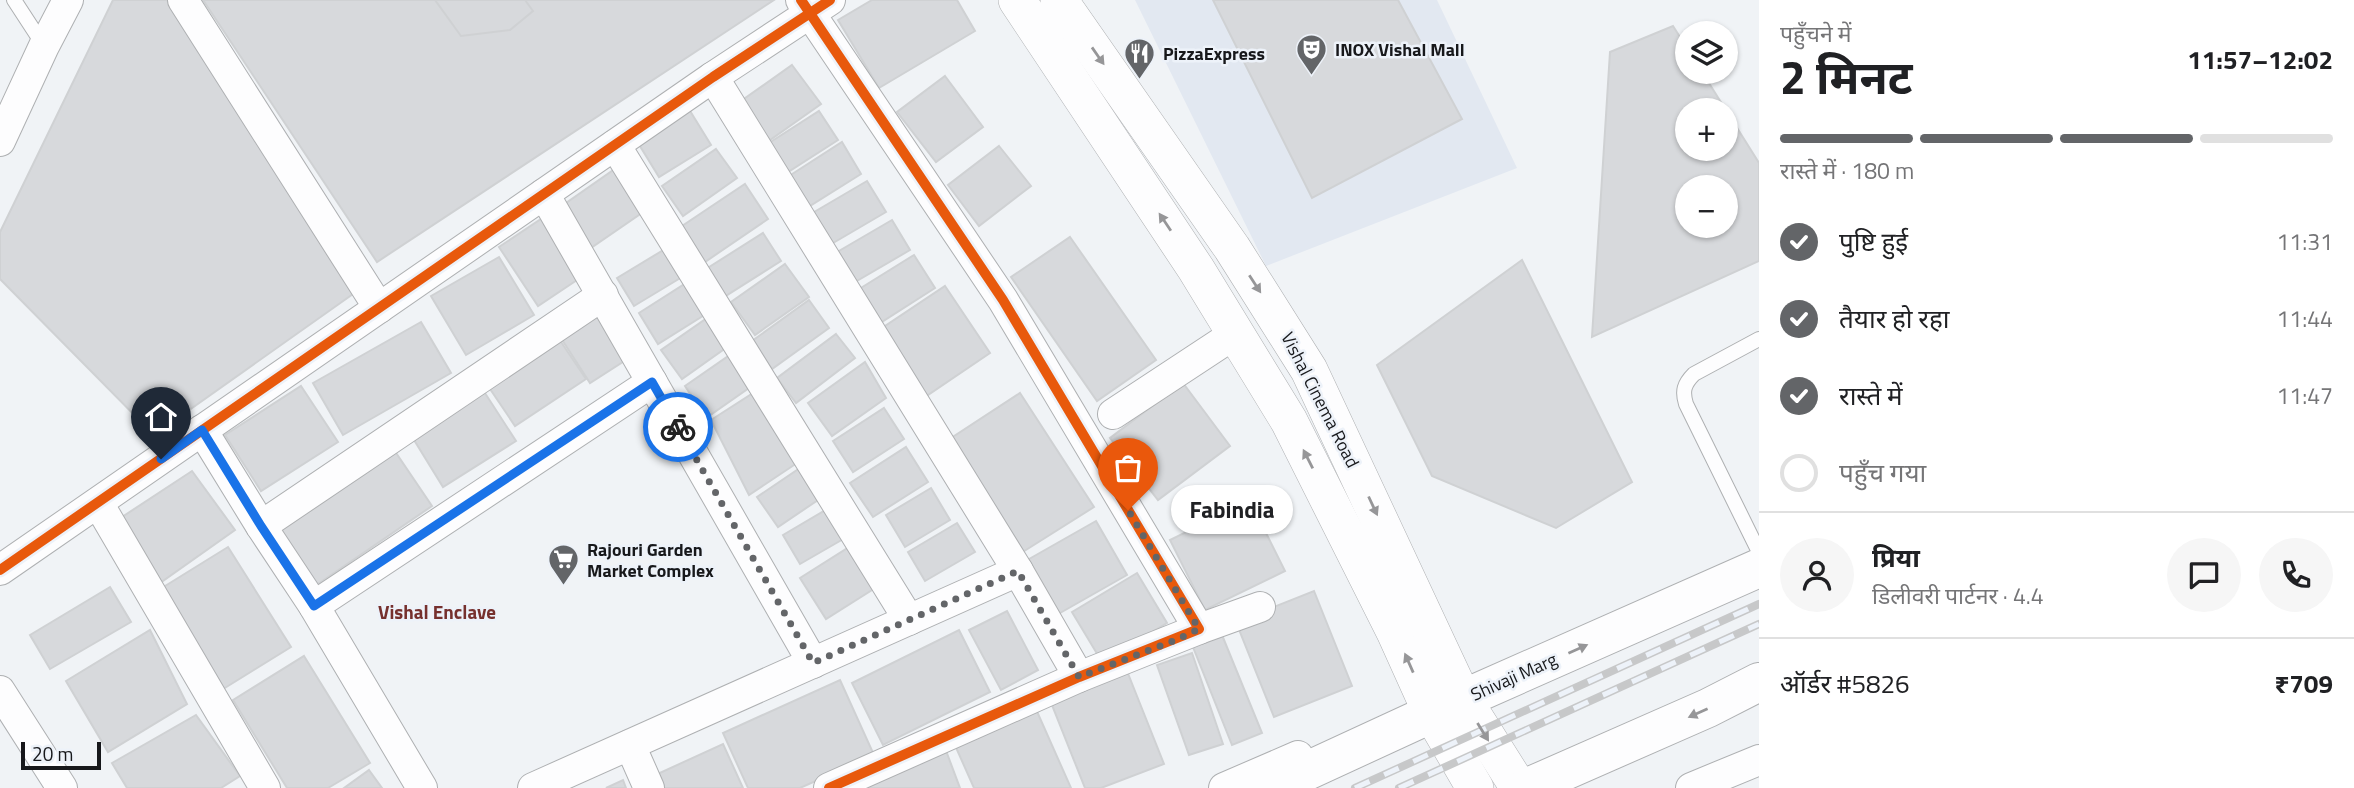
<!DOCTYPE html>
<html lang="hi">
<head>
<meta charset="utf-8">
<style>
  body { margin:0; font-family:"Titillium Web","Noto Sans Devanagari",sans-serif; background:#f6f6f6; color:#202124; height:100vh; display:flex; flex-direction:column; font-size:26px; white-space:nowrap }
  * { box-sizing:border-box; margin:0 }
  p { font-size:23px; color:#757577 }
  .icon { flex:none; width:38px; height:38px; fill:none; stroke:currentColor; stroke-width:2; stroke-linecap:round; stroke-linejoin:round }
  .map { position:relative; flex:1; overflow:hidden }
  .drawer { display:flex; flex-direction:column; background:#fff; width:595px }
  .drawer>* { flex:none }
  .tools { position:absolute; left:1675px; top:21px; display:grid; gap:14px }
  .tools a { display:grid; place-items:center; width:63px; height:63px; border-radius:50%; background:#fff; box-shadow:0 2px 5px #0004; font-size:35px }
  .scale { position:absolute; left:21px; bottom:18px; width:80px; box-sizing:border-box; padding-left:7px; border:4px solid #17181b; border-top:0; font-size:19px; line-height:24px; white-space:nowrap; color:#17181b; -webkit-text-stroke:5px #edf2f9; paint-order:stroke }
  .pin { position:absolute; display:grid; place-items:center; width:60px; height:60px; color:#fff; margin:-72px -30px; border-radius:50% 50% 50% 0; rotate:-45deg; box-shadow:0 0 7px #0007 }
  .pin .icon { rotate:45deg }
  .courier { position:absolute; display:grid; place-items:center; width:70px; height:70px; margin:-35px; border:5px solid #1a73e8; border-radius:50%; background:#fff; color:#222; box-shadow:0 2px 9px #0007 }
  .bubble { position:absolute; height:49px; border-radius:24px; background:#fff; box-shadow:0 2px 5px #0004; font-size:23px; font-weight:700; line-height:49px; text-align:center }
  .headline em { font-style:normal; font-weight:700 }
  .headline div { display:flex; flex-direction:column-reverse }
  .headline { display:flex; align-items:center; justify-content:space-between; height:119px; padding:0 21px }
  h1 { font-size:46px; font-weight:700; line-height:52px }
  .bar { display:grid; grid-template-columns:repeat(4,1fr); gap:10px 7px; align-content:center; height:84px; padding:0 21px }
  .bar i { height:9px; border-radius:5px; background:#e0e0e0 }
  .bar .selected { background:#636568 }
  .bar p { grid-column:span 4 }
  .line { display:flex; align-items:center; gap:18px; padding:0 21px; border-top:2px solid #e0e0e0 }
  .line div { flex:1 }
  .round { display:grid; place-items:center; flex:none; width:74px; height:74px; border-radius:37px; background:#f6f6f6 }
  ol { padding:0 21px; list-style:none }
  li { display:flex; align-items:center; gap:21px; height:77px }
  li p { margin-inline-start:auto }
  li .icon { padding:7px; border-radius:50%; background:#636568; color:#fff; stroke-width:4 }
  li:last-child { color:#757577 }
  li i { width:38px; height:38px; border:4px solid #e0e0e0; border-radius:50% }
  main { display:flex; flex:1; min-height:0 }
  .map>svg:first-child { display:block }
  .built { fill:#e2e8f1 }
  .building { fill:#d7d9dc; stroke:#cfd1d3; stroke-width:2; fill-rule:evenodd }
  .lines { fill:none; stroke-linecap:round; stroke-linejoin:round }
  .service-casing { stroke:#aeb0b2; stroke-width:16 }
  .minor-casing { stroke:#aeb0b2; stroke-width:32 }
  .tertiary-casing { stroke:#aeb0b2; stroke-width:38 }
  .secondary-casing { stroke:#aeb0b2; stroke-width:40 }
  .service { stroke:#fdfdfe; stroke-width:14 }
  .minor { stroke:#fdfdfe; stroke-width:30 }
  .tertiary { stroke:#fdfdfe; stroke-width:37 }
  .secondary { stroke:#fdfdfe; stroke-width:38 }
  .rail-casing { stroke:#c7c8c9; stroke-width:8 }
  .rail { stroke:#edf2f9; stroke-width:5; stroke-dasharray:16; stroke-linecap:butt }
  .cycleway-casing { stroke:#edf2f9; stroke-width:15 }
  .cycleway { stroke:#e8590c; stroke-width:10 }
  .oneway { fill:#969698 }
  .done { stroke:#636568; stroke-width:7; stroke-dasharray:0 12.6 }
  .route { stroke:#1a73e8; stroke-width:9 }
  .labels { text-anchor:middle; stroke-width:5; stroke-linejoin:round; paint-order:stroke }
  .poi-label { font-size:18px; font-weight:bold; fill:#17181b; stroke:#edf2f9; text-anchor:start }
  .street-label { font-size:18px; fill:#17181b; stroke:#edf2f9 }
  .neighbourhood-label { font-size:19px; font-weight:bold; fill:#76302d; stroke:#edf2f9 }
</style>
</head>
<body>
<main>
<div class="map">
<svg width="1759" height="788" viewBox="0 0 1759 788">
  <rect width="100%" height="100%" fill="#f0f3f6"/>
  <path class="built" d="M1135 0H1437L1517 168 1266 266Z"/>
  <g class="building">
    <path d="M113 0H167L353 294 154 435 0 279V232Z"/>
    <path d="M203 0H774L377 262Z"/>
    <path d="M435 0H525L533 11 510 30 461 36Z"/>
    <path d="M872 0H957L975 31 879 88 838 20Z"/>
    <path d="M1213 0H1398L1462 119 1312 198Z"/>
    <path d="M1673 26 1687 48V72H1702L1759 163V261L1592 337 1610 52ZM1687 110H1726V149H1687ZM1687 187H1726V226H1687Z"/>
    <path d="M792 65 821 104 770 140 741 101Z"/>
    <path d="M945 76 983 127 936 162 897 112Z"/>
    <path d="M687 106 711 145 659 177 635 138Z"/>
    <path d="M819 111 838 140 788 172 769 143Z"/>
    <path d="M842 142 861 174 805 209 786 178Z"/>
    <path d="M999 146 1031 186 979 226 948 185Z"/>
    <path d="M716 149 737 178 683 216 662 186Z"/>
    <path d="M622 164 652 206 585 252 556 210Z"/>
    <path d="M867 181 886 212 828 246 809 215Z"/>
    <path d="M745 184 768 219 705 262 682 226Z"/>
    <path d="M541 219 580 278 538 306 499 247Z"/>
    <path d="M892 220 910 250 850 285 832 255Z"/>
    <path d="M763 233 781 261 724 297 706 269Z"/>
    <path d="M1070 237 1156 360 1097 401 1011 277Z"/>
    <path d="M675 243 692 271 634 306 617 278Z"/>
    <path d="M914 255 935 288 877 325 856 291Z"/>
    <path d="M499 257 534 315 466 355 431 296Z"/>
    <path d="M1522 260 1632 482 1556 528 1432 476 1377 365Z"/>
    <path d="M785 264 809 297 755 335 731 302Z"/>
    <path d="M694 278 714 309 658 344 639 313Z"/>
    <path d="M945 286 990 353 922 399 876 332Z"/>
    <path d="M809 300 829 328 772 369 752 341Z"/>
    <path d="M597 312 626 360 590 383 559 335Z"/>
    <path d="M710 316 730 345 682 379 661 350Z"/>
    <path d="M421 322 451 373 343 435 313 383Z"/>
    <path d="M555 333 586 379 515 426 484 380Z"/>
    <path d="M836 334 855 358 796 403 777 378Z"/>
    <path d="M737 350 759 381 706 418 685 386Z"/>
    <path d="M865 362 886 398 832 436 808 403Z"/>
    <path d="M1183 383 1230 446 1158 500 1110 438Z"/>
    <path d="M301 386 338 442 261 491 225 435Z"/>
    <path d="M761 388 803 459 749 495 711 420Z"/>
    <path d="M483 390 516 441 443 487 411 435Z"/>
    <path d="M1020 393 1094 507 1018 555 945 442Z"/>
    <path d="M884 408 904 439 853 472 833 441Z"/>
    <path d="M388 441 432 506 315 586 271 520Z"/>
    <path d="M906 447 928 482 873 517 850 483Z"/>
    <path d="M806 464 827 494 778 527 757 497Z"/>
    <path d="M192 471 235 530 160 583 119 519Z"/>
    <path d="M931 488 950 520 905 547 886 515Z"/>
    <path d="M1250 501 1285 571 1205 610 1170 540Z"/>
    <path d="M834 505 852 534 800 564 783 535Z"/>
    <path d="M1096 521 1127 575 1053 617 1022 563Z"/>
    <path d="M957 523 975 552 925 581 908 552Z"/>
    <path d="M854 544 880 585 826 619 800 578Z"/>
    <path d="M228 547 291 647 220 691 157 591Z"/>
    <path d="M1137 573 1167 623 1102 662 1072 612Z"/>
    <path d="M110 587 131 622 50 669 30 635Z"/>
    <path d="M1314 591 1352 686 1274 717 1236 622Z"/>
    <path d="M1007 611 1038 670 1001 690 969 630Z"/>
    <path d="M150 630 187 704 108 752 66 681Z"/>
    <path d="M959 630 990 692 883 745 852 683Z"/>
    <path d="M1222 635 1262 733 1232 745 1193 647Z"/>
    <path d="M1192 653 1223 744 1189 755 1157 665Z"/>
    <path d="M304 656 370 763 328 788H287L233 700Z"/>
    <path d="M1127 671 1164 764 1101 788H1085L1050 700Z"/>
    <path d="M840 680 874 755 800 788H748L723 733Z"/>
    <path d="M1035 707 1071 788H974L954 743Z"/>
    <path d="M196 715 240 776 221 788H127L112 763Z"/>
    <path d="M723 744 743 788H657L651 777Z"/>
    <path d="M945 748 960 788H857Z"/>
    <path d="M369 770 382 788H344Z"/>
    <path d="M623 780 626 788H606Z"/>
  </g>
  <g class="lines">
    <defs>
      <g id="service">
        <path d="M14 0 44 46"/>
        <path d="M1759 339 1694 374C1684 384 1682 391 1686 404L1759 552"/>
      </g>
      <g id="minor">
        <path d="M183 0 379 308"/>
        <path d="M801 0 1003 300 1199 629 1079 677 829 788"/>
        <path d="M713 77 1018 571 1079 677"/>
        <path d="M0 141 44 46 68 0"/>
        <path d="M615 145 909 620"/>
        <path d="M544 194 813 663"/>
        <path d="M1113 414 1236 333"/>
        <path d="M202 430 261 526 314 606 422 788"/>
        <path d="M98 503 265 788"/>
        <path d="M261 526 603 295"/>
        <path d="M0 570 713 77 830 0"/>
        <path d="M314 606 652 382"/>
        <path d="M1199 629 1260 607"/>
        <path d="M0 691 62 788"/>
        <path d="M630 745 649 788"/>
        <path d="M533 788 1018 571"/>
        <path d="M1224 788 1298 756"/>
        <path d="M1691 788 1759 760"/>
      </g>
      <g id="tertiary">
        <path d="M1017 0 1196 269 1289 421 1395 632 1432 714 1475 788"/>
        <path d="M1059 0 1232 248 1309 370 1463 699 1519 788"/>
      </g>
      <g id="secondary">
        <path d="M1270 788 1463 699 1759 568"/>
        <path d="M1526 788 1708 708 1759 682"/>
      </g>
    </defs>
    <use href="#service" class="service-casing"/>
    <use href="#minor" class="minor-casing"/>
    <use href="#tertiary" class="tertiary-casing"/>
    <use href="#secondary" class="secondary-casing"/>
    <use href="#service" class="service"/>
    <use href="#minor" class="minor"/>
    <use href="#tertiary" class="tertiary"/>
    <use href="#secondary" class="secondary"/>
    <defs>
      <g id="rail">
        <path d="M1355 788 1759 604"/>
        <path d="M1399 788 1759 624"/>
      </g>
    </defs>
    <use href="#rail" class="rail-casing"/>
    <use href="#rail" class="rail"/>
    <defs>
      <g id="cycleway">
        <path d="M801 0 1003 300 1199 629 1079 677 829 788"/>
        <path d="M0 570 713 77 830 0"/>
      </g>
    </defs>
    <use href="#cycleway" class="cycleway-casing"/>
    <use href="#cycleway" class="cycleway"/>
  </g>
  <defs><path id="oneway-solid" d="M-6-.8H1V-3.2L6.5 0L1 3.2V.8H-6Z" transform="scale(1.75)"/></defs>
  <g class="oneway">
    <use href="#oneway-solid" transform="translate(1098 56) rotate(55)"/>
    <use href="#oneway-solid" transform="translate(1165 222) rotate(-124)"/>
    <use href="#oneway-solid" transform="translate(1255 284) rotate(57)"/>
    <use href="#oneway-solid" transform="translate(1308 459) rotate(-117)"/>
    <use href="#oneway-solid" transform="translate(1373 506) rotate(65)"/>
    <use href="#oneway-solid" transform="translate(1578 649) rotate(-24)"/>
    <use href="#oneway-solid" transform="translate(1409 663) rotate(-114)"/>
    <use href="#oneway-solid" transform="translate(1698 713) rotate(156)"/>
    <use href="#oneway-solid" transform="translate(1483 732) rotate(58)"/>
  </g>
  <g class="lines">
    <path class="done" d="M678 427 813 663 1018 571 1079 677 1176 640 1199 629 1128 510"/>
    <path class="route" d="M161 459 202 430 261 526 314 606 652 382 678 427"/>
  </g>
  <defs>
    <symbol id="theatre-pin" viewBox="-11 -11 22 30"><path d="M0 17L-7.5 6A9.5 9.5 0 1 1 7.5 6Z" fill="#636568" stroke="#edf2f9"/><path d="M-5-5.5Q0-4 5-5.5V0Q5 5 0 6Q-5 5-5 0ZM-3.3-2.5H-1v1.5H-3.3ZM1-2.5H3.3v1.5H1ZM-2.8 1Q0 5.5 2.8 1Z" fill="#fff"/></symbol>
    <symbol id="restaurant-pin" viewBox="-11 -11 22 30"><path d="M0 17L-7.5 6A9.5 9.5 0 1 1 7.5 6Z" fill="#636568" stroke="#edf2f9"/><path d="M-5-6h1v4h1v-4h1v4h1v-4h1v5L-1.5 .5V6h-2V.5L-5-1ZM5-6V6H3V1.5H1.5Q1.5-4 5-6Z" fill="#fff"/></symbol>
    <symbol id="supermarket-pin" viewBox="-11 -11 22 30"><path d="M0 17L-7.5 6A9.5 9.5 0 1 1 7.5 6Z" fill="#636568" stroke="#edf2f9"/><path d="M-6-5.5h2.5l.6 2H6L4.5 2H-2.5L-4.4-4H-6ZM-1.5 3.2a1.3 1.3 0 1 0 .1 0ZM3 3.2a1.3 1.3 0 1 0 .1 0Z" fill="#fff"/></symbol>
  </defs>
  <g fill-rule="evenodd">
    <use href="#theatre-pin" x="1294" y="32" width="35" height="47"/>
    <use href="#restaurant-pin" x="1122" y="36" width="35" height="47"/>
    <use href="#supermarket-pin" x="546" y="542" width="35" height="47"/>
  </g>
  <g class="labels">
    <g class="poi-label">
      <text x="1335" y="56">INOX Vishal Mall</text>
      <text x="1163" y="60">PizzaExpress</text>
      <text x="587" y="556">Rajouri Garden<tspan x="587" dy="21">Market Complex</tspan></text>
    </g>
    <g class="street-label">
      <text transform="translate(1320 400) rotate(63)" y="6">Vishal Cinema Road</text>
      <text transform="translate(1514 677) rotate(-24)" y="6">Shivaji Marg</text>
    </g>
    <g class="neighbourhood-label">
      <text x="437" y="619">Vishal Enclave</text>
    </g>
  </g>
</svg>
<div class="tools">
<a><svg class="icon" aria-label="layers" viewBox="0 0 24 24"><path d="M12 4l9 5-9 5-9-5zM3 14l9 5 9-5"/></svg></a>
<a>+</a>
<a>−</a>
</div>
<div class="scale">20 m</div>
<div class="pin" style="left:1128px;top:510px;background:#ea580c"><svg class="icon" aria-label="bag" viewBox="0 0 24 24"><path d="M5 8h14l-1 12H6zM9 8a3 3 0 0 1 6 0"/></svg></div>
<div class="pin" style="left:161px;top:459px;background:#1f2937"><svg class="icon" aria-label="home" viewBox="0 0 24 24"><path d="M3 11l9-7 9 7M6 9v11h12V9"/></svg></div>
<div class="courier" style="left:678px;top:427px"><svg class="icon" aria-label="bike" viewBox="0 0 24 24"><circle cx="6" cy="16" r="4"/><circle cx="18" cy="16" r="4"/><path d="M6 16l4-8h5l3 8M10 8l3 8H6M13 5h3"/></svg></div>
<div class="bubble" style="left:1171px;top:485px;width:122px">Fabindia</div>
</div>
<section class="drawer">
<div class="headline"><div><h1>2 मिनट</h1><p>पहुँचने में</p></div><em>11:57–12:02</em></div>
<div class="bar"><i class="selected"></i><i class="selected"></i><i class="selected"></i><i></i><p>रास्ते में · 180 m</p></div>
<ol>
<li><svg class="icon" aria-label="check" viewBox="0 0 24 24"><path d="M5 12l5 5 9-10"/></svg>पुष्टि हुई<p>11:31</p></li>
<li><svg class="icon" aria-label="check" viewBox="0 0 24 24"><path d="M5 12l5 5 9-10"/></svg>तैयार हो रहा<p>11:44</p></li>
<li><svg class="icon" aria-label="check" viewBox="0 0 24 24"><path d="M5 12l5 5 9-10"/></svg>रास्ते में<p>11:47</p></li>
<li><i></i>पहुँच गया</li>
</ol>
<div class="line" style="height:126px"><a class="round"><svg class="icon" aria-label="person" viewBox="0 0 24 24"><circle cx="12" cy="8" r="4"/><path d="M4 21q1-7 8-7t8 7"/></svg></a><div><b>प्रिया</b><p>डिलीवरी पार्टनर · 4.4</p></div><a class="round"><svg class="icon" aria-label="chat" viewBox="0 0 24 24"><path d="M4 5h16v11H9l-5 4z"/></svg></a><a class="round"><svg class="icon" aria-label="phone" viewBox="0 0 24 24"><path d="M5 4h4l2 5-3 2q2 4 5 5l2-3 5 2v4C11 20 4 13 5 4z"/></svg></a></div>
<div class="line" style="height:91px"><div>ऑर्डर #5826</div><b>₹709</b></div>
</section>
</main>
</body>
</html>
